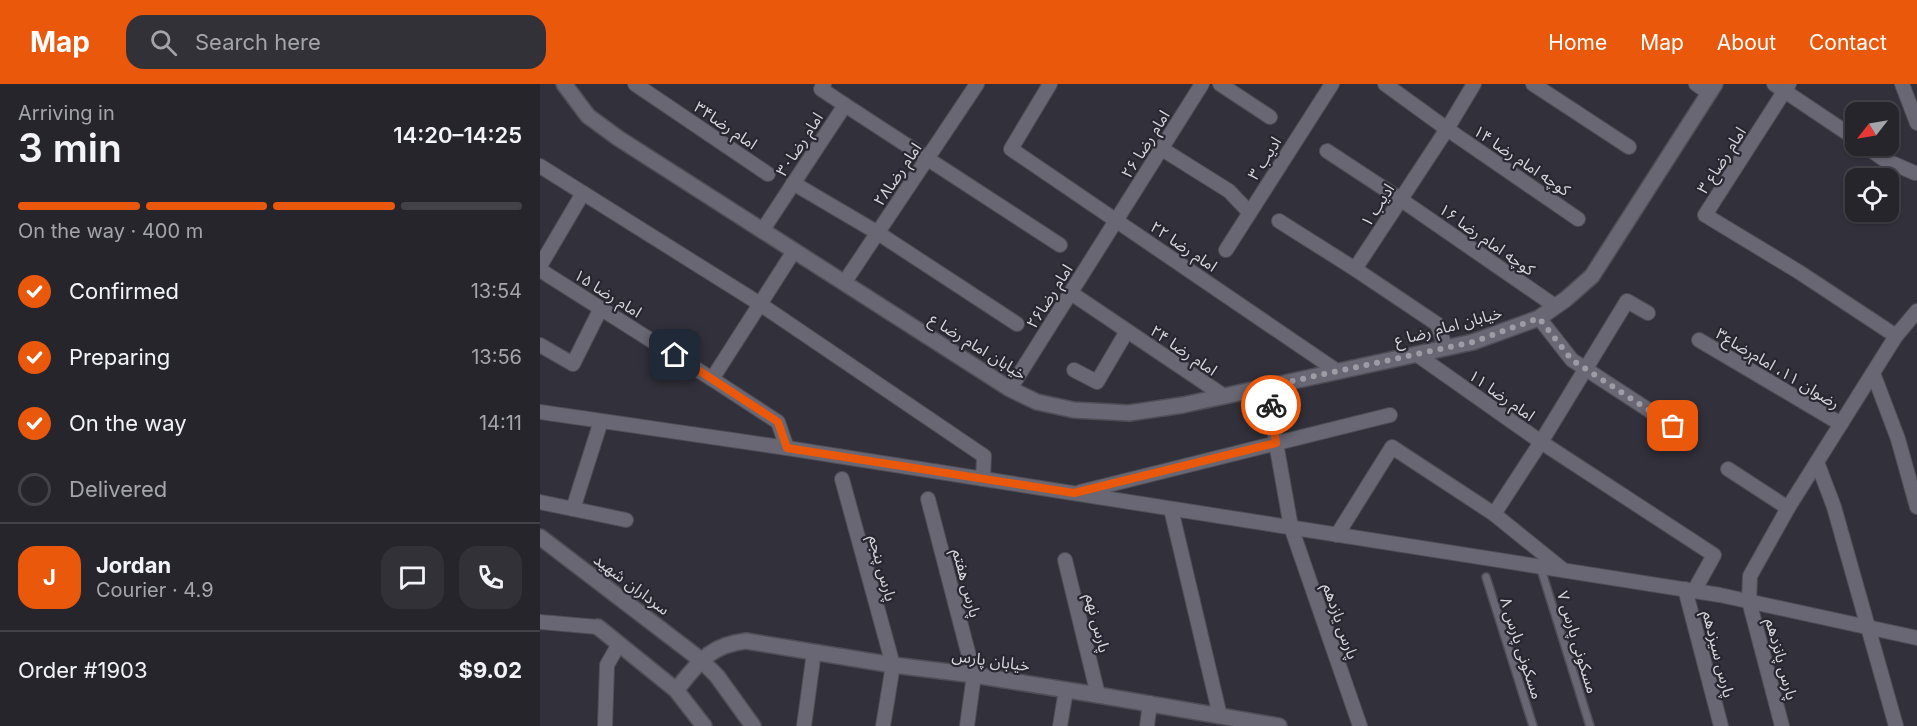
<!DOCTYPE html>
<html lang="en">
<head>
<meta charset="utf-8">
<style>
  body { margin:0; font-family:Inter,"Noto Sans Arabic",sans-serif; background:#323138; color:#f1f3f6; height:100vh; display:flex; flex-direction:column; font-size:22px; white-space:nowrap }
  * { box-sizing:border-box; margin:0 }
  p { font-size:20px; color:#a4a5a9 }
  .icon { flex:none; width:33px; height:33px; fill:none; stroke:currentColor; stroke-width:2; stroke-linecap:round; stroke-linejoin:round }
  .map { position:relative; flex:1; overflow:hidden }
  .side { display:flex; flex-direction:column; background:#26252c; width:540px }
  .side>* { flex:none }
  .needle { width:39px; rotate:239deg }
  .buttons { position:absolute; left:1305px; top:18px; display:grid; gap:12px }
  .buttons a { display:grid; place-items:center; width:54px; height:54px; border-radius:12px; background:#26252c; box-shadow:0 2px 4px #0004,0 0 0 2px #424248; font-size:30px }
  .pin { position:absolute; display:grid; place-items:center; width:51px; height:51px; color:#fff; margin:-26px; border-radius:12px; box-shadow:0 3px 9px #0006 }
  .courier { position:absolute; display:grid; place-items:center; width:60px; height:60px; margin:-30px; border:4px solid #ea580c; border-radius:50%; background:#fff; color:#222; box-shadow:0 2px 8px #0007 }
  .summary em { font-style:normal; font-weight:600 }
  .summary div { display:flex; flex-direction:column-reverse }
  .summary { display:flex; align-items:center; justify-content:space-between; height:102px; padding:0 18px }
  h1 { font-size:39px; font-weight:600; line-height:45px }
  .bar { display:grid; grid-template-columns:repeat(4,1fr); gap:9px 6px; align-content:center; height:72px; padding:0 18px }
  .bar i { height:8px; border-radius:4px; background:#424248 }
  .bar .on { background:#ea580c }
  .bar p { grid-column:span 4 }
  .line { display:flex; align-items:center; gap:15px; padding:0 18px; border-top:2px solid #424248 }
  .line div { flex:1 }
  .round { display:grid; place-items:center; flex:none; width:63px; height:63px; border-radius:18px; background:#323138 }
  ol { padding:0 18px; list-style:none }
  li { display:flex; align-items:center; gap:18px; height:66px }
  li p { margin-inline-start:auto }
  li .icon { padding:6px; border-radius:50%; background:#ea580c; color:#fff; stroke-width:4 }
  li:last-child { color:#a4a5a9 }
  li i { width:33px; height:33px; border:3px solid #424248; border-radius:50% }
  header { display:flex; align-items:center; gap:36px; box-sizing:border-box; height:84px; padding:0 30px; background:#ea580c; color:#fff }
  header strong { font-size:28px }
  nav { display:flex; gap:33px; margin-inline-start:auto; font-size:21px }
  .search { width:420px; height:54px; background:#323138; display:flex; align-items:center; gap:15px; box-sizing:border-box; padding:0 21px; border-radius:18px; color:#a4a5a9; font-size:22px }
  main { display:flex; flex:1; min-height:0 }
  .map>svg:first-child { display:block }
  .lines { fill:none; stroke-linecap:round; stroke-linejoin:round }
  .service-casing { stroke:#4f4e56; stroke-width:10 }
  .minor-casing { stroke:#4f4e56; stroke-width:16 }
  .tertiary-casing { stroke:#4f4e56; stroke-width:18 }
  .secondary-casing { stroke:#4f4e56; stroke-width:18 }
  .service { stroke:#696773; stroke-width:7 }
  .minor { stroke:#696773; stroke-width:14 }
  .tertiary { stroke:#696773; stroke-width:15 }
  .secondary { stroke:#696773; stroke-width:15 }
  .done { stroke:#9d9ca4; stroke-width:6; stroke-dasharray:0 10.8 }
  .route { stroke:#ea580c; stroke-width:8 }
  .labels { text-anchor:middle; stroke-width:4.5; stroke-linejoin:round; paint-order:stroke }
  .street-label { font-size:16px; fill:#d6d6dc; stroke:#282731 }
</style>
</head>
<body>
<header>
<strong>Map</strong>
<div class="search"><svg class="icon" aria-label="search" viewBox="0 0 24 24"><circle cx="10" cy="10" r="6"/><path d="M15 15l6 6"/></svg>Search here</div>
<nav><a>Home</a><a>Map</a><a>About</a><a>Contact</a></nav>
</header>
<main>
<section class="side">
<div class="summary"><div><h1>3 min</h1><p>Arriving in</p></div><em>14:20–14:25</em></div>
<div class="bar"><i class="on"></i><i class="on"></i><i class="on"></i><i></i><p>On the way · 400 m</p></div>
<ol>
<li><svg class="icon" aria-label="check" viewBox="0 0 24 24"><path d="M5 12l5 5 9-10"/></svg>Confirmed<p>13:54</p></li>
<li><svg class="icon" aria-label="check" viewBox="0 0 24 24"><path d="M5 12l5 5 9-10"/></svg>Preparing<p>13:56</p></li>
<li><svg class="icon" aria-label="check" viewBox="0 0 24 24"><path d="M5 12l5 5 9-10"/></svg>On the way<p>14:11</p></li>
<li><i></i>Delivered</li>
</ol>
<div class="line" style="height:108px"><b class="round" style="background:#ea580c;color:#fff">J</b><div><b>Jordan</b><p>Courier · 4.9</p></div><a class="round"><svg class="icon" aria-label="chat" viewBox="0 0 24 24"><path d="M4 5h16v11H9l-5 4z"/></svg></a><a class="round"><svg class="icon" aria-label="phone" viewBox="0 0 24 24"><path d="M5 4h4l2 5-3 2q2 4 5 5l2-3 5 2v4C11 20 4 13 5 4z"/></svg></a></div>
<div class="line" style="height:78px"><div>Order #1903</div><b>$9.02</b></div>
</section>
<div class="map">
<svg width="1377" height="642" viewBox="0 0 1377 642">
  <rect width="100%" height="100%" fill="#32313b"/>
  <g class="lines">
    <defs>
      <g id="service">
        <path d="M1000 482 1050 642"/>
        <path d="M946 493 993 642"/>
      </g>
      <g id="minor">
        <path d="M95 0 228 90"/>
        <path d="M510 0 471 65 797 287"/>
        <path d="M680 0 730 33"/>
        <path d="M845 0 907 45 1038 135"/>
        <path d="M993 0 1089 63"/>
        <path d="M1156 0 1169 9"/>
        <path d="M1234 0 1316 55"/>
        <path d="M1249 0 1165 131 1259 188 1356 252"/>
        <path d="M1362 0 1377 39"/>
        <path d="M305 21 520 161"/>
        <path d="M1325 62 1345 76 1375 89"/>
        <path d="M622 65 689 107 709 128"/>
        <path d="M787 67 860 115 1015 222"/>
        <path d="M0 82 220 220 444 372 443 395"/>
        <path d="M253 99 338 149 477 240"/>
        <path d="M739 137 815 185 907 45 934 0"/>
        <path d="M222 147 305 21 281 5 284 0"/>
        <path d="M686 166 792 0"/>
        <path d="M0 182 43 109"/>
        <path d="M815 185 897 240 906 264"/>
        <path d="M0 186 172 295 254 167"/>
        <path d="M304 199 437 0"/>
        <path d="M531 209 684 312"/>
        <path d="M1108 229 1087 217 1001 358 1174 471 1154 507"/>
        <path d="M999 234 1032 276 1150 353"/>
        <path d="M1159 256 1301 340"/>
        <path d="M0 261 33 280 61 224"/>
        <path d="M534 286 557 298 587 247"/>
        <path d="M1333 289 1358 355 1377 423"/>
        <path d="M172 295 238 338 247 364"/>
        <path d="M729 302 736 359 751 443 820 642"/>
        <path d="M470 305 662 0"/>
        <path d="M0 328 247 364 1180 511 1377 554"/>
        <path d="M1277 378 1294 423 1356 642"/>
        <path d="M1188 385 1248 424"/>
        <path d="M302 395 353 581 343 642"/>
        <path d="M540 408 850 331"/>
        <path d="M388 415 434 591 427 642"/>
        <path d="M0 418 86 436"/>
        <path d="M33 425 61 337"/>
        <path d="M631 425 680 632"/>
        <path d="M954 430 1022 485"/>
        <path d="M797 451 852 363 954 430 1001 358 876 270"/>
        <path d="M525 476 558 611"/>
        <path d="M1145 505 1181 642"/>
        <path d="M0 538 58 543"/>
        <path d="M65 642 67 581 79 560"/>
        <path d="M264 642 274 568"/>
        <path d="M520 642 526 606"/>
        <path d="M607 642 610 619"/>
        <path d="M1242 642 1209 517 1210 492 1248 424 1356 252 1377 227"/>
      </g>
      <path id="tertiary" d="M58 543 136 606"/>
      <g id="secondary">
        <path d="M24 0 48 32 78 54 470 305 497 318 534 326 589 329 643 321 933 258 999 234 1026 215 1052 192 1175 0"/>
        <path d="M0 453 161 576 177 592 213 642"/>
        <path d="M164 642 136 606C158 580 169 561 206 557L353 581 434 591 558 611 739 642"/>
      </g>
    </defs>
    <use href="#service" class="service-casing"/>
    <use href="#minor" class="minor-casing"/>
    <use href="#tertiary" class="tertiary-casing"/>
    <use href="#secondary" class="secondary-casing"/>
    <use href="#service" class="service"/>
    <use href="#minor" class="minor"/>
    <use href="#tertiary" class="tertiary"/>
    <use href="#secondary" class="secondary"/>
  </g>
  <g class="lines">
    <path class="done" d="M731 321 729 302 933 258 999 234 1032 276 1133 342"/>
    <path class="route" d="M135 271 238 338 247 364 534 409 736 359 731 321"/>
  </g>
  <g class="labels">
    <g class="street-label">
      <text transform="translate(186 41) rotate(34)" y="6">امام رضا۳۴</text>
      <text transform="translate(259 60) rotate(-57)" y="6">امام رضا۳۰</text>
      <text transform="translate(605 60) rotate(-58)" y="6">امام رضا ۲۶</text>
      <text transform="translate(724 74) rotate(-57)" y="6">ادیب ۳</text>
      <text transform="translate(982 76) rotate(34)" y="6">کوچه امام رضا ۱۴</text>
      <text transform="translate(1181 76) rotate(-57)" y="6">امام رضا‌ع ۳</text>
      <text transform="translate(357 90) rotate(-56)" y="6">امام رضا۲۸</text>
      <text transform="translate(837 121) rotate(-57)" y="6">ادیب ۱</text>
      <text transform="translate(947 155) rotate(35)" y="6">کوچه امام رضا ۱۶</text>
      <text transform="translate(644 162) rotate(34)" y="6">امام رضا ۲۲</text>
      <text transform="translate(68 209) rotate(32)" y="6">۱۵ امام رضا</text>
      <text transform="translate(509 212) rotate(-58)" y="6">امام رضا۲۶</text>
      <text transform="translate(908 242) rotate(-15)" y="6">خیابان امام رضا ع</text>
      <text transform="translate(438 262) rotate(32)" y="6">خیابان امام رضا ع</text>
      <text transform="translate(644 266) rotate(34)" y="6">امام رضا ۲۴</text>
      <text transform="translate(1238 284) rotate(31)" y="6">رضوان ۱۱، امام‌رضا‌ع‌۳</text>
      <text transform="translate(962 311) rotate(35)" y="6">امام رضا ۱۱</text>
      <text transform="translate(343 484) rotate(75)" y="6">پارس‌‌ پنجم</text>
      <text transform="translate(427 499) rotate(75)" y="6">پارس‌‌ هفتم</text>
      <text transform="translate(92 500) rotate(37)" y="6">سرداران شهید</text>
      <text transform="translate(801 537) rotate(71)" y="6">پارس‌‌ یازدهم</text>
      <text transform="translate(558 539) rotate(76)" y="6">پارس‌‌ نهم</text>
      <text transform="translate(1038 558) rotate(73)" y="6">مسکونی ‌پارس ۷</text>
      <text transform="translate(982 564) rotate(72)" y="6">مسکونی پارس ۸</text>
      <text transform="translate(1179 570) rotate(76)" y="6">پارس‌ سیزدهم</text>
      <text transform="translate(1242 575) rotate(75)" y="6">پارس‌ پانزدهم</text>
      <text transform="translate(451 576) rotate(8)" y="6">خیابان پارس</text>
    </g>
  </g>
</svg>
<div class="buttons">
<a><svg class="needle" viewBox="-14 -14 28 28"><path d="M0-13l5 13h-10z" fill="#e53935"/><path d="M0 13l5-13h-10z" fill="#a4a5a9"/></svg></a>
<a><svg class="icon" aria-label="locate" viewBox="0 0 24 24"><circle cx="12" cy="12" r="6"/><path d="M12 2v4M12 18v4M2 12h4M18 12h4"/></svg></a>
</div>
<div class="pin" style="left:1133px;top:342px;background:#ea580c"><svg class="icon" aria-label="bag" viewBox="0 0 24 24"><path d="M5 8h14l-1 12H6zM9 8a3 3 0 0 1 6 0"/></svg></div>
<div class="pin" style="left:135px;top:271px;background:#1f2937"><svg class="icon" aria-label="home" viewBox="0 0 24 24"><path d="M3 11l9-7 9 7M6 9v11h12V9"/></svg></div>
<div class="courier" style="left:731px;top:321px"><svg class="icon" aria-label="bike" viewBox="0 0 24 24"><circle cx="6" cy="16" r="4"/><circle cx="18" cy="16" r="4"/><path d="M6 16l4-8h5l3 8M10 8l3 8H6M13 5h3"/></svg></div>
</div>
</main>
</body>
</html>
